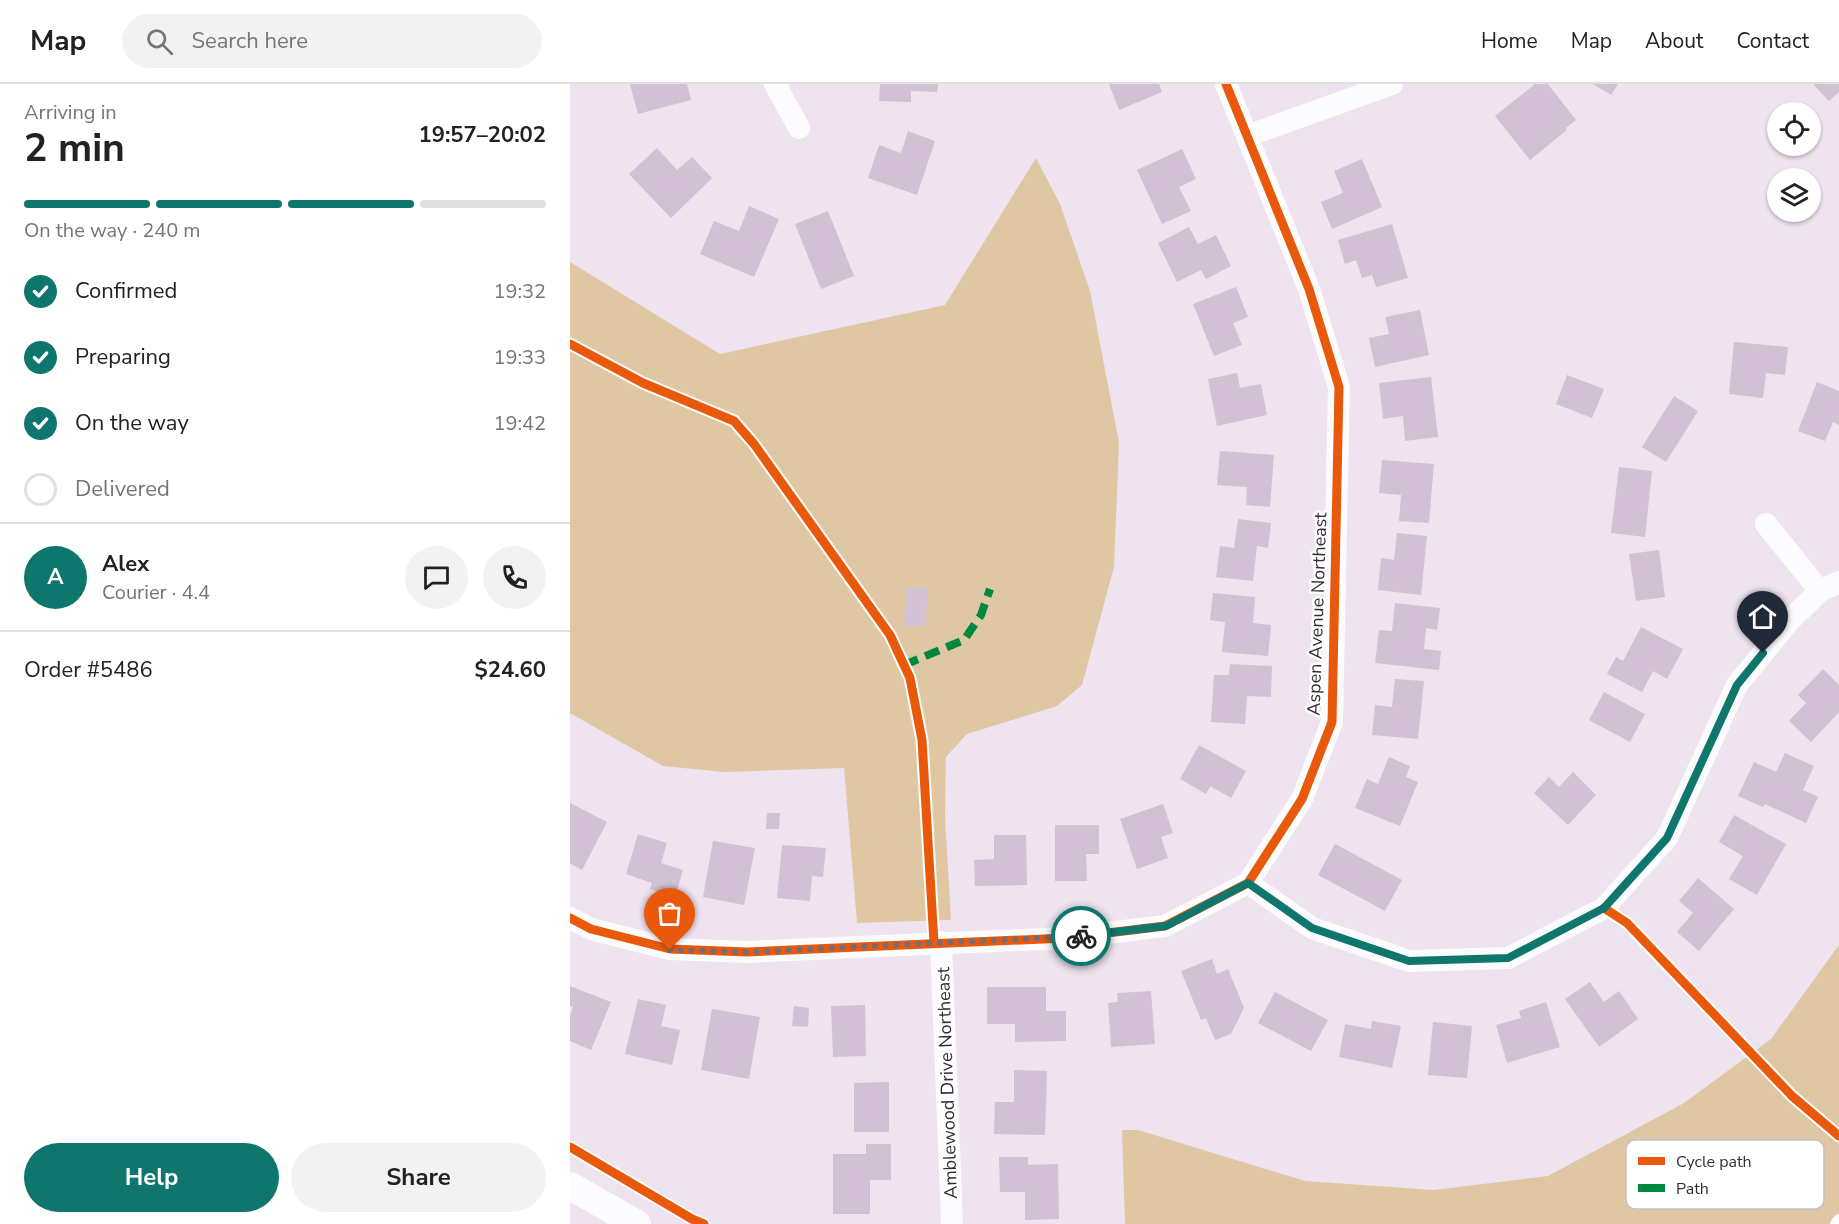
<!DOCTYPE html>
<html lang="en">
<head>
<meta charset="utf-8">
<style>
  body { margin:0; font-family:"Nunito Sans",sans-serif; background:#f2f2f2; color:#222; height:100vh; display:flex; flex-direction:column; font-size:22px; white-space:nowrap }
  * { box-sizing:border-box; margin:0 }
  p { font-size:20px; color:#767676 }
  .icon { flex:none; width:33px; height:33px; fill:none; stroke:currentColor; stroke-width:2; stroke-linecap:round; stroke-linejoin:round }
  .map { position:relative; flex:1; overflow:hidden }
  .panel { display:flex; flex-direction:column; background:#fff; width:570px }
  .panel>* { flex:none }
  .fabs { position:absolute; left:1197px; top:18px; display:grid; gap:12px }
  .fabs a { display:grid; place-items:center; width:54px; height:54px; border-radius:50%; background:#fff; box-shadow:0 2px 4px #0004; font-size:30px }
  .pin { position:absolute; display:grid; place-items:center; width:51px; height:51px; color:#fff; margin:-62px -26px; border-radius:50% 50% 50% 0; rotate:-45deg; box-shadow:0 0 6px #0007 }
  .pin .icon { rotate:45deg }
  .courier { position:absolute; display:grid; place-items:center; width:60px; height:60px; margin:-30px; border:4px solid #0f766e; border-radius:50%; background:#fff; color:#222; box-shadow:0 2px 8px #0007 }
  .headline em { font-style:normal; font-weight:700 }
  .headline div { display:flex; flex-direction:column-reverse }
  .headline { display:flex; align-items:center; justify-content:space-between; height:102px; padding:0 24px }
  h1 { font-size:39px; font-weight:700; line-height:45px }
  .bar { display:grid; grid-template-columns:repeat(4,1fr); gap:9px 6px; align-content:center; height:72px; padding:0 24px }
  .bar i { height:8px; border-radius:4px; background:#e0e0e0 }
  .bar .on { background:#0f766e }
  .bar p { grid-column:span 4 }
  .line { display:flex; align-items:center; gap:15px; padding:0 24px; border-top:2px solid #e0e0e0 }
  .line div { flex:1 }
  .round { display:grid; place-items:center; flex:none; width:63px; height:63px; border-radius:32px; background:#f2f2f2 }
  ol { padding:0 24px; list-style:none }
  li { display:flex; align-items:center; gap:18px; height:66px }
  li p { margin-inline-start:auto }
  li .icon { padding:6px; border-radius:50%; background:#0f766e; color:#fff; stroke-width:4 }
  li:last-child { color:#767676 }
  li i { width:33px; height:33px; border:3px solid #e0e0e0; border-radius:50% }
  .button { display:flex; gap:12px; margin-top:auto; padding:12px 24px }
  .button a { flex:1; height:69px; border-radius:36px; background:#0f766e; color:#fff; font-size:24px; font-weight:700; line-height:69px; text-align:center }
  .button a+a { background:#f2f2f2; color:#222 }
  header { display:flex; align-items:center; gap:36px; box-sizing:border-box; height:84px; padding:0 30px; background:#fff; border-bottom:2px solid #e0e0e0 }
  header strong { font-size:28px }
  nav { display:flex; gap:33px; margin-inline-start:auto; font-size:21px }
  .search { width:420px; height:54px; background:#f2f2f2; display:flex; align-items:center; gap:15px; box-sizing:border-box; padding:0 21px; border-radius:33px; color:#767676; font-size:22px }
  main { display:flex; flex:1; min-height:0 }
  .map>svg:first-child { display:block }
  .green { fill:#e0c7a3 }
  .building { fill:#d2c1d4 }
  .lines { fill:none; stroke-linecap:round; stroke-linejoin:round }
  .service { stroke:#fcfbfd; stroke-width:12 }
  .minor { stroke:#fcfbfd; stroke-width:22 }
  .tertiary { stroke:#fcfbfd; stroke-width:28 }
  .quiet { stroke:#00873e; stroke-width:8; stroke-dasharray:15 8; stroke-linecap:butt }
  .cycleway-casing { stroke:#fff; stroke-width:13 }
  .cycleway { stroke:#e8590c; stroke-width:9 }
  .done { stroke:#756c76; stroke-width:6; stroke-dasharray:0 10.8 }
  .route { stroke:#0f766e; stroke-width:8 }
  .labels { text-anchor:middle; stroke-width:5; stroke-linejoin:round; paint-order:stroke }
  .street-label { font-size:18px; fill:#342c35; stroke:#fff }
  .key { fill:#fff; stroke:#c2c0c2; stroke-width:1.5 }
  .key-label { font-size:16px; fill:#342c35 }
</style>
</head>
<body>
<header>
<strong>Map</strong>
<div class="search"><svg class="icon" aria-label="search" viewBox="0 0 24 24"><circle cx="10" cy="10" r="6"/><path d="M15 15l6 6"/></svg>Search here</div>
<nav><a>Home</a><a>Map</a><a>About</a><a>Contact</a></nav>
</header>
<main>
<section class="panel">
<div class="headline"><div><h1>2 min</h1><p>Arriving in</p></div><em>19:57–20:02</em></div>
<div class="bar"><i class="on"></i><i class="on"></i><i class="on"></i><i></i><p>On the way · 240 m</p></div>
<ol>
<li><svg class="icon" aria-label="check" viewBox="0 0 24 24"><path d="M5 12l5 5 9-10"/></svg>Confirmed<p>19:32</p></li>
<li><svg class="icon" aria-label="check" viewBox="0 0 24 24"><path d="M5 12l5 5 9-10"/></svg>Preparing<p>19:33</p></li>
<li><svg class="icon" aria-label="check" viewBox="0 0 24 24"><path d="M5 12l5 5 9-10"/></svg>On the way<p>19:42</p></li>
<li><i></i>Delivered</li>
</ol>
<div class="line" style="height:108px"><b class="round" style="background:#0f766e;color:#fff">A</b><div><b>Alex</b><p>Courier · 4.4</p></div><a class="round"><svg class="icon" aria-label="chat" viewBox="0 0 24 24"><path d="M4 5h16v11H9l-5 4z"/></svg></a><a class="round"><svg class="icon" aria-label="phone" viewBox="0 0 24 24"><path d="M5 4h4l2 5-3 2q2 4 5 5l2-3 5 2v4C11 20 4 13 5 4z"/></svg></a></div>
<div class="line" style="height:78px"><div>Order #5486</div><b>$24.60</b></div>
<div class="button"><a>Help</a><a>Share</a></div>
</section>
<div class="map">
<svg width="1269" height="1140" viewBox="0 0 1269 1140">
  <rect width="100%" height="100%" fill="#eee3ef"/>
  <g class="green">
    <path d="M466 74 490 120 520 207 549 359 544 483 512 601 487 622 397 650 376 673 375 734 381 836 287 839 274 684 154 688 93 682 0 629V178L150 270 375 221Z"/>
    <path d="M1269 861V1140H555L552 1046H568L735 1097 864 1106 978 1092 1114 1019 1201 955Z"/>
  </g>
  <g class="building">
    <path d="M60 0H117L121 16 68 30Z"/>
    <path d="M310 0H368L367 8 341 7V18L309 17Z"/>
    <path d="M539 0H589L592 8 549 26Z"/>
    <path d="M965 0H978L1006 36 996 44 997 46 960 76 925 32Z"/>
    <path d="M1023 0H1048L1041 11Z"/>
    <path d="M1243 0H1269V8L1259 17Z"/>
    <path d="M338 47 365 57 347 111 298 94 309 61 331 69Z"/>
    <path d="M87 64 107 86 122 73 142 94 101 134 59 90Z"/>
    <path d="M612 65 626 95 609 103 621 127 592 140 567 86Z"/>
    <path d="M792 75 812 123 762 145 751 118 773 109 764 87Z"/>
    <path d="M179 122 209 135 184 193 130 170 144 137 169 147Z"/>
    <path d="M258 127 284 192 251 205 225 140Z"/>
    <path d="M822 140 838 194 806 203 802 191 792 194 786 176 775 180 768 156Z"/>
    <path d="M619 143 628 160 646 151 661 182 636 195 631 186 607 198 588 159Z"/>
    <path d="M666 203 678 233 663 239 672 261 644 272 623 220Z"/>
    <path d="M850 226 859 271 805 283 799 254 819 250 815 233Z"/>
    <path d="M1164 258 1218 263 1215 291 1196 289 1193 314 1159 310Z"/>
    <path d="M667 289 670 304 691 300 697 331 647 342 638 295Z"/>
    <path d="M997 291 1034 305 1022 334 986 320Z"/>
    <path d="M861 293 868 353 835 357 833 332 813 335 809 299Z"/>
    <path d="M1247 298 1269 307V341L1263 338 1255 357 1228 347Z"/>
    <path d="M1104 312 1128 327 1096 378 1072 363Z"/>
    <path d="M650 367 704 371 700 423 676 421 677 403 647 401Z"/>
    <path d="M812 376 864 380 859 439 829 437 831 411 809 409Z"/>
    <path d="M1049 383 1082 387 1075 453 1041 449Z"/>
    <path d="M668 435 701 439 698 464 687 462 683 497 646 493 650 462 664 464Z"/>
    <path d="M827 449 857 452 851 511 808 506 811 474 824 476Z"/>
    <path d="M1089 466 1095 513 1066 517 1059 470Z"/>
    <path d="M336 503 358 504 356 542H334Z"/>
    <path d="M643 509 685 513 683 539 701 541 698 572 652 568 655 538 640 536Z"/>
    <path d="M825 519 870 524 867 546 856 544 854 565 871 567 869 586 805 579 809 546 822 547Z"/>
    <path d="M1071 543 1113 565 1097 595 1083 587 1072 608 1037 590 1046 573 1053 577Z"/>
    <path d="M660 580 702 582 701 613 677 612 675 640 641 638 644 591H659Z"/>
    <path d="M1253 585 1269 601V628L1241 658 1219 637 1236 619 1228 611Z"/>
    <path d="M825 595 854 597 848 655 802 651 805 621 822 623Z"/>
    <path d="M1034 608 1075 630 1060 658 1019 636Z"/>
    <path d="M629 661 676 687 661 714 640 702 636 710 610 695Z"/>
    <path d="M1215 669 1244 682 1233 706 1248 713 1236 739 1195 720 1193 723 1168 712 1184 678 1206 688Z"/>
    <path d="M819 673 840 682 836 693 848 698 830 742 785 724 797 695 808 700Z"/>
    <path d="M1003 688 1026 711 998 741 964 709 979 693 989 703Z"/>
    <path d="M0 719 37 738 12 786 0 779Z"/>
    <path d="M593 720 603 749 591 753 598 774 567 785 550 735Z"/>
    <path d="M197 729H210L209 745H196Z"/>
    <path d="M1164 731 1216 760 1187 811 1159 795 1173 772 1149 758Z"/>
    <path d="M485 741H529V770H516L517 797H485Z"/>
    <path d="M68 750 97 759 91 779 113 786 105 813 80 805 82 799 56 790Z"/>
    <path d="M424 751H456L457 801 405 802 404 776 424 775Z"/>
    <path d="M143 757 185 764 174 821 133 813Z"/>
    <path d="M765 760 832 796 815 827 748 791Z"/>
    <path d="M212 761 256 764 253 793 242 792 240 817 207 814Z"/>
    <path d="M1128 794 1164 825 1129 867 1107 848 1123 829 1109 817Z"/>
    <path d="M642 875 647 890 658 885 674 924 661 950 645 956 636 934 631 936 611 887Z"/>
    <path d="M1020 898 1034 918 1049 907 1068 935 1029 963 995 915Z"/>
    <path d="M0 902 41 918 21 966 0 957V931L3 923 0 922Z"/>
    <path d="M417 903H476V927H496V957L445 958V940H417Z"/>
    <path d="M581 907 585 960 541 963 538 919 548 918 547 909Z"/>
    <path d="M705 908 758 936 741 967 688 939Z"/>
    <path d="M68 915 96 921 91 942 110 946 102 981 55 970Z"/>
    <path d="M976 918 990 963 937 979 926 941 951 934 949 927Z"/>
    <path d="M295 921 296 972 263 973 261 922Z"/>
    <path d="M224 922 239 924 238 943 222 942Z"/>
    <path d="M142 925 190 933 179 995 131 986Z"/>
    <path d="M802 937 831 942 822 984 769 973 775 940 801 945Z"/>
    <path d="M863 938 902 942 897 994 858 991Z"/>
    <path d="M444 986 477 987 475 1051 424 1050 425 1018H444Z"/>
    <path d="M319 998V1048H284V999Z"/>
    <path d="M296 1060H321V1096H300V1130H263V1070H296Z"/>
    <path d="M429 1073H458V1081L488 1080 489 1135 455 1136V1108H430Z"/>
  </g>
  <g class="lines">
    <path class="service" d="M1266 1140 1269 1136"/>
    <g class="minor">
      <path d="M205 0 229 44"/>
      <path d="M677 52 822 0"/>
      <path d="M1196 440 1250 507"/>
      <path d="M678 799 742 844 839 877 938 874 1034 824 1097 754 1167 601 1219 537 1250 507 1269 498"/>
      <path d="M0 834 21 845 100 865 177 868 496 854 595 842 678 799 732 715 762 638 769 303 739 205 656 0"/>
      <path d="M371 858 382 1140"/>
    </g>
    <path class="tertiary" d="M0 1102 67 1140"/>
    <path class="quiet" d="M334 581 394 556 411 531 420 505"/>
    <defs>
      <g id="cycleway">
        <path d="M0 260 73 299 164 337 184 360 320 551 340 594 352 656 364 859"/>
        <path d="M1034 824 1057 839 1222 1012 1269 1052"/>
        <path d="M0 834 21 845 100 865 177 868 496 854 595 842 678 799 732 715 762 638 769 303 739 205 656 0"/>
        <path d="M0 1063 122 1135 134 1140"/>
      </g>
    </defs>
    <use href="#cycleway" class="cycleway-casing"/>
    <use href="#cycleway" class="cycleway"/>
  </g>
  <g class="lines">
    <path class="done" d="M100 866 177 868 511 852"/>
    <path class="route" d="M511 852 596 842 678 799 742 844 839 877 938 874 1034 824 1097 754 1167 601 1193 569"/>
  </g>
  <g class="labels">
    <g class="street-label">
      <text transform="translate(747 530) rotate(-88)" y="6">Aspen Avenue Northeast</text>
      <text transform="translate(377 999) rotate(-92)" y="6">Amblewood Drive Northeast</text>
    </g>
  </g>
  <rect x="1056" y="1056" width="198" height="69" rx="9" class="key"/>
  <rect x="1068" y="1073" width="27" height="8" fill="#e8590c"/>
  <rect x="1068" y="1100" width="27" height="8" fill="#00873e"/>
  <g class="key-label">
    <text x="1106" y="1083">Cycle path</text>
    <text x="1106" y="1110">Path</text>
  </g>
</svg>
<div class="fabs">
<a><svg class="icon" aria-label="locate" viewBox="0 0 24 24"><circle cx="12" cy="12" r="6"/><path d="M12 2v4M12 18v4M2 12h4M18 12h4"/></svg></a>
<a><svg class="icon" aria-label="layers" viewBox="0 0 24 24"><path d="M12 4l9 5-9 5-9-5zM3 14l9 5 9-5"/></svg></a>
</div>
<div class="pin" style="left:100px;top:866px;background:#ea580c"><svg class="icon" aria-label="bag" viewBox="0 0 24 24"><path d="M5 8h14l-1 12H6zM9 8a3 3 0 0 1 6 0"/></svg></div>
<div class="pin" style="left:1193px;top:569px;background:#1f2937"><svg class="icon" aria-label="home" viewBox="0 0 24 24"><path d="M3 11l9-7 9 7M6 9v11h12V9"/></svg></div>
<div class="courier" style="left:511px;top:852px"><svg class="icon" aria-label="bike" viewBox="0 0 24 24"><circle cx="6" cy="16" r="4"/><circle cx="18" cy="16" r="4"/><path d="M6 16l4-8h5l3 8M10 8l3 8H6M13 5h3"/></svg></div>
</div>
</main>
</body>
</html>
